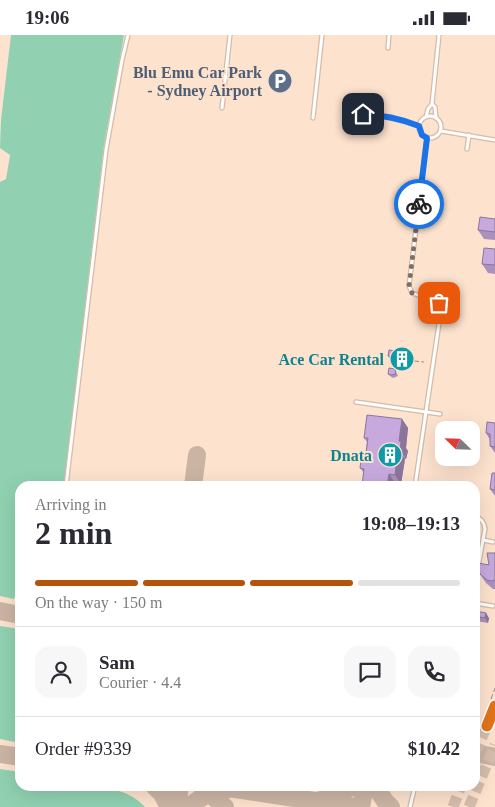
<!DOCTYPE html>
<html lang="en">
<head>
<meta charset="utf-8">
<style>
  body { margin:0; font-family:Georgia,serif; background:#f7f7f7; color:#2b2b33; height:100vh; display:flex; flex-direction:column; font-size:19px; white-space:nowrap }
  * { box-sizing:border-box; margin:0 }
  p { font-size:16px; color:#7c7c81 }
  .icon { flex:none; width:28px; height:28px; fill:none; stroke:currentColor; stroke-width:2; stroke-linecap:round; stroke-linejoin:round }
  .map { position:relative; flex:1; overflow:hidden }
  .details { position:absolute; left:15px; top:446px; width:465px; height:310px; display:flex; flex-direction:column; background:#fff; border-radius:15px; box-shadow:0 5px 20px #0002 }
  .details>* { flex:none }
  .needle { width:32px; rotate:293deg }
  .controls { position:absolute; left:435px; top:386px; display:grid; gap:10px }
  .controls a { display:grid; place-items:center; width:45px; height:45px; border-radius:10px; background:#fff; box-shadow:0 5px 20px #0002; font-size:25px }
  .pin { position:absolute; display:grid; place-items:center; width:42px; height:42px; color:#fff; margin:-21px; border-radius:10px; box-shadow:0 2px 8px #0006 }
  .courier { position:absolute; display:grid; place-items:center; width:50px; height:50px; margin:-25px; border:4px solid #1a73e8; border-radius:50%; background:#fff; color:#222; box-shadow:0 1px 6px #0007 }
  .overview em { font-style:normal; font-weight:800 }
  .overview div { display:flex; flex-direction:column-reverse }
  .overview { display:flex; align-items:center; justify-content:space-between; height:85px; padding:0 20px }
  h1 { font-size:32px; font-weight:800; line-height:38px }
  .bar { display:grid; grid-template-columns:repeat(4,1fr); gap:8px 5px; align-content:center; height:60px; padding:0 20px }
  .bar i { height:6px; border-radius:4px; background:#e1e1e2 }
  .bar .selected { background:#b45309 }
  .bar p { grid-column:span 4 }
  .line { display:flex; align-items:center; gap:12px; padding:0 20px; border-top:1px solid #e1e1e2 }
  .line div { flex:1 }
  .round { display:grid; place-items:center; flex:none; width:52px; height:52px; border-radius:15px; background:#f7f7f7 }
  .status { display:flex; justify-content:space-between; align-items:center; height:35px; padding:0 25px; background:#fff; direction:ltr }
  .status svg { height:14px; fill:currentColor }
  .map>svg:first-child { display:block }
  .green { fill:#91d1b2 }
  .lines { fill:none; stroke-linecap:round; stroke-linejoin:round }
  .taxiway { stroke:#cbb4a4; stroke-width:18 }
  .motorway-tunnel { stroke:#d6bead; stroke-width:11; stroke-dasharray:11 5.5; stroke-linecap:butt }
  .service-casing { stroke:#d5bba8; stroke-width:5.5 }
  .motorway-casing { stroke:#fff; stroke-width:14 }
  .path { stroke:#9c897b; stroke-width:1; stroke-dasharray:5 2.5; stroke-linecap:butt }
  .service { stroke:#fff; stroke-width:3 }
  .motorway { stroke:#e1741a; stroke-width:11 }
  .wall { fill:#ab91be }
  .shaded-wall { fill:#8b769b }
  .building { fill:#c7a9dd; stroke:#8b769b }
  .done { stroke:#7f6e63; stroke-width:5; stroke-dasharray:0 9 }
  .route { stroke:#1a73e8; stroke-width:6 }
  .labels { text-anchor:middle; stroke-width:4; stroke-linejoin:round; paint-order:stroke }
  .service-label { font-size:16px; font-weight:bold; fill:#4e5e75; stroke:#fde2ce; text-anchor:end }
  .culture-label { font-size:16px; font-weight:bold; fill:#0d838f; stroke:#fde2ce; text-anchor:end }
</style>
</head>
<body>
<div class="status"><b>19:06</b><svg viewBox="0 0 49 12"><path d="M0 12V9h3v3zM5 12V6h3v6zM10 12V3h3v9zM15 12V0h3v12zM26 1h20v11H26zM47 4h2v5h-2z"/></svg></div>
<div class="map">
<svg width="495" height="772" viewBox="0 0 495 772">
  <rect width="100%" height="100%" fill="#fde2ce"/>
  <g class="green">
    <path d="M11 0H124L104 110 64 451H20V550L18 549 14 564 0 561V147L6 144 10 120 0 113 1 85Z"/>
    <path d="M0 591 20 594V708L0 704Z"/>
    <path d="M0 734 20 737V751C56 751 119 742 145 772H0Z"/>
  </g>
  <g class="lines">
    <g class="taxiway">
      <path d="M193 451 197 420"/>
      <path d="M0 576 20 580"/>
      <path d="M475 718 495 722"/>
      <path d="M0 719 20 722"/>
      <path d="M154 751 162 759 169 772"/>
      <path d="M215 751 353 772"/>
      <path d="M375 751 385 766 391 772"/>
      <path d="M202 752 225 772"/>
      <path d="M321 765 338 761 352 751"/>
      <path d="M177 772 180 751"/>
      <path d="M188 772 207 759 228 754"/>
      <path d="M361 772 365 751"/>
    </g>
    <g class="motorway-tunnel">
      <path d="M475 718 487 691"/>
      <path d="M453 772 461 751"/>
      <path d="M469 772 495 710"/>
    </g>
    <defs>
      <g id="service">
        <path d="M388 13 389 0"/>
        <path d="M432 69 435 72 436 83"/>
        <path d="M222 73 230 0"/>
        <path d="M363 79 392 82 419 91"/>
        <circle cx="430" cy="92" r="11"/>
        <path d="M426 82 428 74 432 69 439 0"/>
        <path d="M313 83 322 0"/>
        <path d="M441 96 495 105"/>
        <path d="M467 114 469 100"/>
        <path d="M356 367 440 379"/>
        <path d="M66 451 106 115 122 25 128 0"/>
        <path d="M415 451 441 275C440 260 423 263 412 258L409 251 427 103"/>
        <path d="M475 482C482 484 484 487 485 494L475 549"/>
        <path d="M483 505 493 507"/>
        <path d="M475 568 493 571"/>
        <path d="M410 772 415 751"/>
      </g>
      <path id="motorway" d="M487 691 495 671"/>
    </defs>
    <use href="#service" class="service-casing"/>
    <use href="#motorway" class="motorway-casing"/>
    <g class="path">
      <path d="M414 326 424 327"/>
      <path d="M491 664 495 653"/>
    </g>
    <use href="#service" class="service"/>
    <use href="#motorway" class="motorway"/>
  </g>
  <g class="wall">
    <path d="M495 184V205L484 204 478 195Z"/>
    <path d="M495 214V239L488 238 482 229Z"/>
    <path d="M388 321 412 323 411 329 392 326Z"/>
    <path d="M395 334 396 337 398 341 393 343 390 341 388 339Z"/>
    <path d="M402 384 408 393 406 413 408 416 406 424H405L401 449 395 448V451H362L364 438 360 433 365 425 367 407 364 403Z"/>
    <path d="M495 388V418L490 411V405L486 398Z"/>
    <path d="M495 438V461L490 454Z"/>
    <path d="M495 518V554H493L486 548 480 539 489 530Z"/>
    <path d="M475 576 489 583 488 588 476 586 475 584Z"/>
  </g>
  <g class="shaded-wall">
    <path d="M409 318 412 323 411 329 408 324Z"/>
    <path d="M402 384 408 393 406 413 408 416 406 424 400 415 399 406Z"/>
    <path d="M398 415 405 424 401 449 395 440Z"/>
    <path d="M389 439 395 448V451H387Z"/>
    <path d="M486 578 489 583 488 588 485 583Z"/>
  </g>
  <g class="building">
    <path d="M480 182 495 184V197L478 195Z"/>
    <path d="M484 213 495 214V230L482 229Z"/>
    <path d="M389 315 409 318 408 324 388 321Z"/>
    <path d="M389 333 395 334 396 339 391 340 388 339Z"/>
    <path d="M367 380 402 384 399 406 401 407 400 415H398L395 440 389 439 387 451H362L364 434 360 433 361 425H365L368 403H364Z"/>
    <path d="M487 387 495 388V412L490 411V399L486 398Z"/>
    <path d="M492 438H495V455L490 454Z"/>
    <path d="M487 518H495V545L491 546 487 545 480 539 478 528 489 530Z"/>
    <path d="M475 576 486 578 485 583 475 581Z"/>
  </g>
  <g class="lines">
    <path class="done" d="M419 169 409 251 412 258 432 263 439 268"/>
    <path class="route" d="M363 79C384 81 399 83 419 91L422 100 427 103 419 169"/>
  </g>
  <defs>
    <symbol id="parking-disc" viewBox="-11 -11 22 22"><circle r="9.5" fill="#5c6f8a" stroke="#fde2ce"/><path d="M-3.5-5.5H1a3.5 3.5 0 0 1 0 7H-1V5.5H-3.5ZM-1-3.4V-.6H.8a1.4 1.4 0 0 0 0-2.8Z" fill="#fff"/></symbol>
    <symbol id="building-disc" viewBox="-11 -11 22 22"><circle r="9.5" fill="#0f9aa8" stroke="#fde2ce"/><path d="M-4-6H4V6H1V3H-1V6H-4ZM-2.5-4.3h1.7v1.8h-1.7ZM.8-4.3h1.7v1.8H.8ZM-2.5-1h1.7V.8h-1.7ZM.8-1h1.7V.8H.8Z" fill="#fff"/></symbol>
  </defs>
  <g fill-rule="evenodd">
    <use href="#parking-disc" x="266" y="32" width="28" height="28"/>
    <use href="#building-disc" x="388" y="310" width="28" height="28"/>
    <use href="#building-disc" x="376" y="406" width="28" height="28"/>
  </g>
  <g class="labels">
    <g class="service-label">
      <text x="262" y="43">Blu Emu Car Park<tspan x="262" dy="18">- Sydney Airport</tspan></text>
    </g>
    <g class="culture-label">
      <text x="384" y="330">Ace Car Rental</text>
      <text x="372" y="426">Dnata</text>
    </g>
  </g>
</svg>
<div class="controls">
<a><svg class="needle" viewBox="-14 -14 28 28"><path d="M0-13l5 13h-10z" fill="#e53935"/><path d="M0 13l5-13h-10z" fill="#7c7c81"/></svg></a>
</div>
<div class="pin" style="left:439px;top:268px;background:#ea580c"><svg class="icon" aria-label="bag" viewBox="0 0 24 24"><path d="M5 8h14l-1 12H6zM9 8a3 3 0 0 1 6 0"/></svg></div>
<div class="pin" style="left:363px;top:79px;background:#1f2937"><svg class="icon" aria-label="home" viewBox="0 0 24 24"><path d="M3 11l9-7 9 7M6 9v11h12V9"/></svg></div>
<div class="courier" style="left:419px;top:169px"><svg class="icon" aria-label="bike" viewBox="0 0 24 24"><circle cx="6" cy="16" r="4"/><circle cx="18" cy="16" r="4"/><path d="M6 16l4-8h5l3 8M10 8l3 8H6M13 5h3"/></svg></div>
<section class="details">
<div class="overview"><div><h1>2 min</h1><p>Arriving in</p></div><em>19:08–19:13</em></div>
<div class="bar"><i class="selected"></i><i class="selected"></i><i class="selected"></i><i></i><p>On the way · 150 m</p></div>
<div class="line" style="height:90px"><a class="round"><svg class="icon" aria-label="person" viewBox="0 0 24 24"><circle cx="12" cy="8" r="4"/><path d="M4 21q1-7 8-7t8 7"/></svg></a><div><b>Sam</b><p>Courier · 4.4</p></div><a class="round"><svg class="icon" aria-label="chat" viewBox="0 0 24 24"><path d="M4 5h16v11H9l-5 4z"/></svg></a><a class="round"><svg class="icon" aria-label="phone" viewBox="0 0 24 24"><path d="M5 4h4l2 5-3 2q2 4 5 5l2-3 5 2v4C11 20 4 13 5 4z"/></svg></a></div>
<div class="line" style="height:65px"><div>Order #9339</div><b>$10.42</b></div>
</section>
</div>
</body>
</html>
